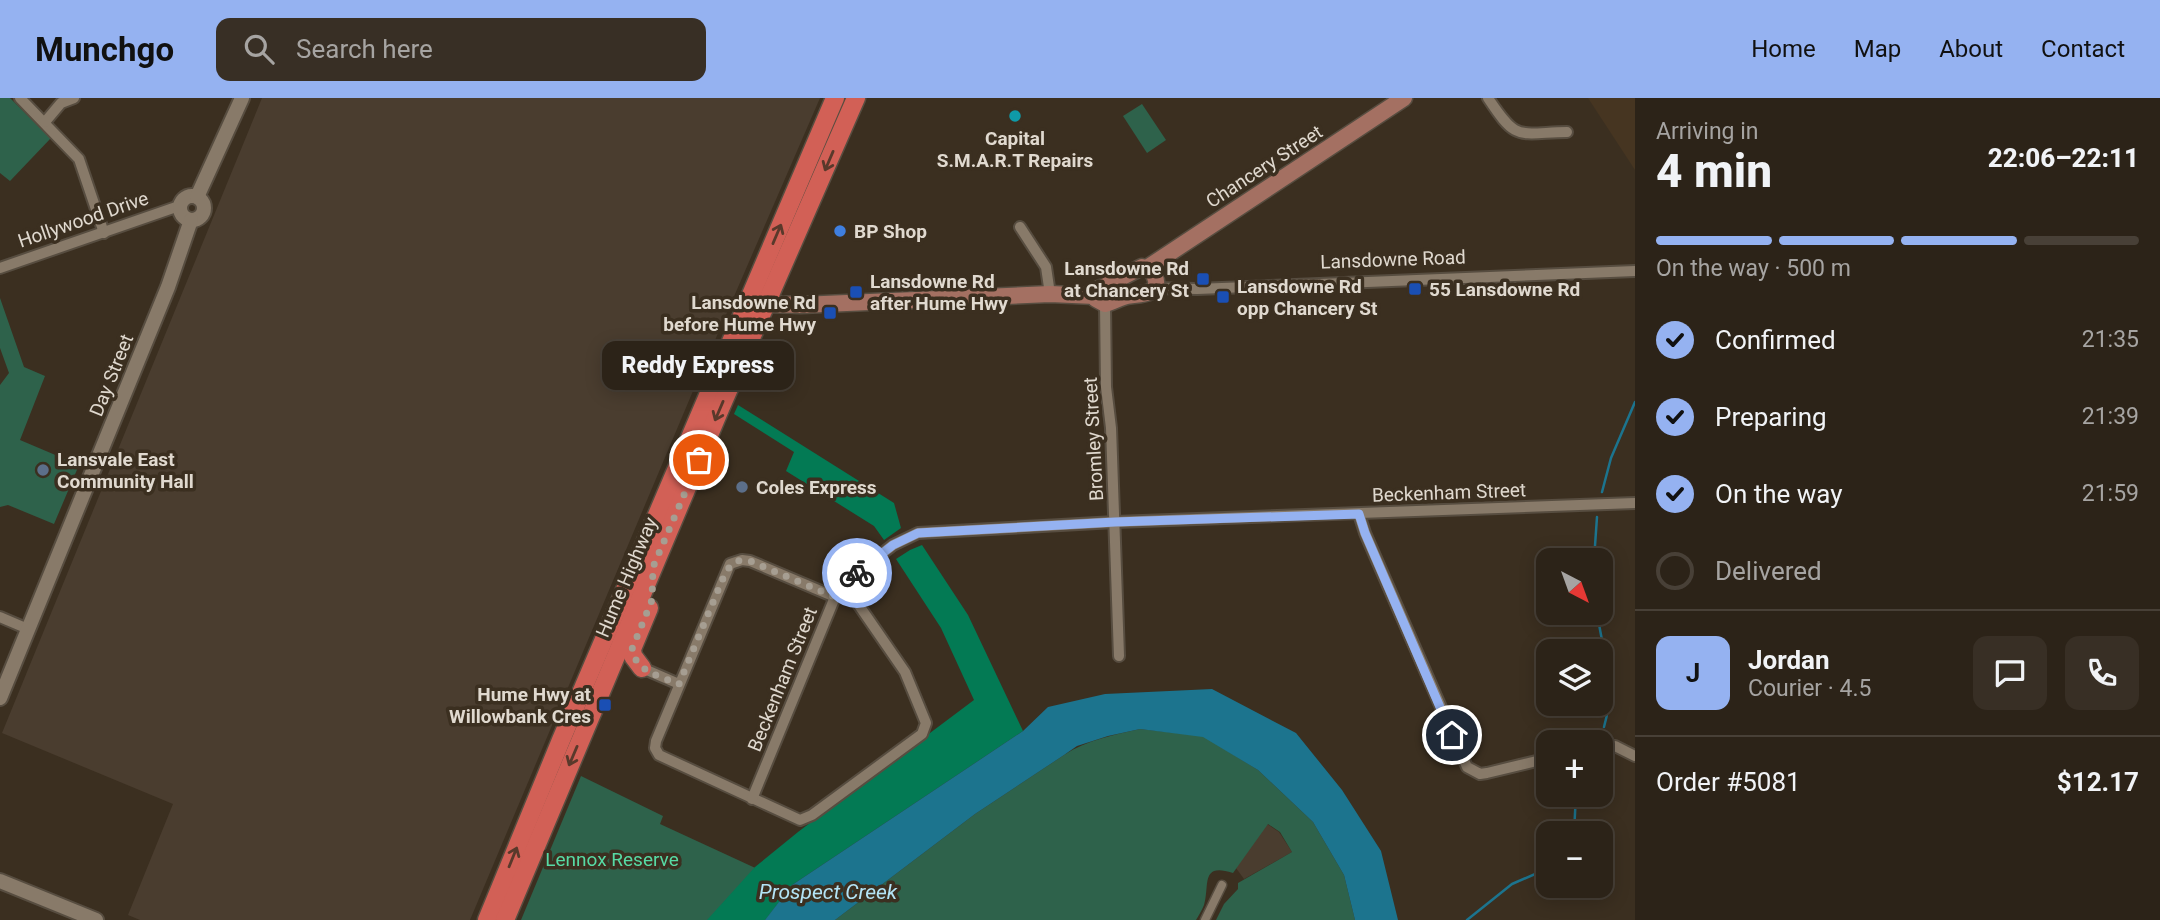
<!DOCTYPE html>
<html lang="en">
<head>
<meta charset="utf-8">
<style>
  body { margin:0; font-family:Roboto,sans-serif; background:#382f25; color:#f1f3f6; height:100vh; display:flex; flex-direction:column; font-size:26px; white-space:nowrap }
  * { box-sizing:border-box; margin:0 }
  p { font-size:23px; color:#a6a4a2 }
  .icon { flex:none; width:38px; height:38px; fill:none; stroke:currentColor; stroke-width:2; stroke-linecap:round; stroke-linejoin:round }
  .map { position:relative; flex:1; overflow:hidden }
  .sheet { display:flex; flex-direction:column; background:#2c2318; width:525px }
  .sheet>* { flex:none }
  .needle { width:46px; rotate:139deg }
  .controls { position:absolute; left:1536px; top:450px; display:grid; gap:14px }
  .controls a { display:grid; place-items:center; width:77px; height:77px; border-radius:14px; background:#2c2318; box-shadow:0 4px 18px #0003,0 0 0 2px #484037; font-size:35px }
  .pin { position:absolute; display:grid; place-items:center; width:60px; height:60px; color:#fff; margin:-30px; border:4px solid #fff; border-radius:50%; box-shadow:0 2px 7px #0007 }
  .courier { position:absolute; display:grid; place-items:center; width:70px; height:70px; margin:-35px; border:5px solid #95b2f1; border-radius:50%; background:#fff; color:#222; box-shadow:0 2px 9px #0007 }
  .bubble { position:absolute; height:49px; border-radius:14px; background:#2c2318; box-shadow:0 4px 18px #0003,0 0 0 2px #484037; font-size:23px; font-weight:800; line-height:49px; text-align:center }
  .headline em { font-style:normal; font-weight:800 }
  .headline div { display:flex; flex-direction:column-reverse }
  .headline { display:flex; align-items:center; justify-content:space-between; height:119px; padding:0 21px }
  h1 { font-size:46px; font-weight:800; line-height:52px }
  .bar { display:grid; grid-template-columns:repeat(4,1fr); gap:10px 7px; align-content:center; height:84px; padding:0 21px }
  .bar i { height:9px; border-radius:5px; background:#484037 }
  .bar .selected { background:#95b2f1 }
  .bar p { grid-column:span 4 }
  .line { display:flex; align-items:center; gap:18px; padding:0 21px; border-top:2px solid #484037 }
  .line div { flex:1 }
  .round { display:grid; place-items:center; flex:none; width:74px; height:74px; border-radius:14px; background:#382f25 }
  ol { padding:0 21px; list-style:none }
  li { display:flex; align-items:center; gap:21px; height:77px }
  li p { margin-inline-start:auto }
  li .icon { padding:7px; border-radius:50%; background:#95b2f1; color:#111; stroke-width:4 }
  li:last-child { color:#a6a4a2 }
  li i { width:38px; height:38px; border:4px solid #484037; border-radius:50% }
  header { display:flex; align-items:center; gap:42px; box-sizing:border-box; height:98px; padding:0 35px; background:#95b2f1; color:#111 }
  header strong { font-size:33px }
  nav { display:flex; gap:38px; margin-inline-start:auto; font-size:24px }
  .search { width:490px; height:63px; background:#382f25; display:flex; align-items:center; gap:18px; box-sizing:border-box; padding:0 24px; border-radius:14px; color:#a6a4a2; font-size:26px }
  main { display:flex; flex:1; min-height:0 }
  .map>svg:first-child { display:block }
  .industrial { fill:#4a3d2f }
  .built { fill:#463521 }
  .green { fill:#2e624b }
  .forest { fill:#037a54 }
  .water { fill:#1c748e }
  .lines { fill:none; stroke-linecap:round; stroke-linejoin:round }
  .stream { stroke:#1c748e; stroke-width:2.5 }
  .pedestrian-casing { stroke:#574d40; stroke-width:11 }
  .minor-casing { stroke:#574d40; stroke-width:14 }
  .tertiary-casing { stroke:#574d40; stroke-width:18 }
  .secondary-casing { stroke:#574d40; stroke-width:19 }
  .trunk-casing { stroke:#574d40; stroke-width:21 }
  .pedestrian { stroke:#887a69; stroke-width:8 }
  .minor { stroke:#887a69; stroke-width:10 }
  .tertiary { stroke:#887a69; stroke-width:14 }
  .secondary { stroke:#a47062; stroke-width:16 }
  .trunk { stroke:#d26056; stroke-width:18 }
  .oneway { stroke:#59392b }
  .done { stroke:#a69e92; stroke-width:7; stroke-dasharray:0 12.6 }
  .route { stroke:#95b2f1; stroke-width:9 }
  .culture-dot { fill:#0f9aa8; stroke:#3b2f20; stroke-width:2.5 }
  .shop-dot { fill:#3f7fe0; stroke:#3b2f20; stroke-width:2.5 }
  .transit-dot { fill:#1a4fb4; stroke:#3b2f20; stroke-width:2.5 }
  .service-dot { fill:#5c6f8a; stroke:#3b2f20; stroke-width:2.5 }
  .labels { text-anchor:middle; stroke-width:7; stroke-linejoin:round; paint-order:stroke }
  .poi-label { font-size:19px; font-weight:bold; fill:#e0d9cf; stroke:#3b2f20; text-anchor:start }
  .street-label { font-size:19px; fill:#e0d9cf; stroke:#3b2f20 }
  .park-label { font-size:19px; fill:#57daa4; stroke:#3b2f20 }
  .water-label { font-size:21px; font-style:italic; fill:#b3e4f6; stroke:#3b2f20 }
</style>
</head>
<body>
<header>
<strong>Munchgo</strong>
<div class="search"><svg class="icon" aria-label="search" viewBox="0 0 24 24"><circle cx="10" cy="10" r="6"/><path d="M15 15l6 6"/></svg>Search here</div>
<nav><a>Home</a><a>Map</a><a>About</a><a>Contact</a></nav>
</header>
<main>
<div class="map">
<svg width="1635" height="822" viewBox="0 0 1635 822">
  <rect width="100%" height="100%" fill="#3b2f20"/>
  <g class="industrial">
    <path d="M262 0H820L693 293 470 822H140L128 817 173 706 2 635Z"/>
    <path d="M1267 726 1279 734 1292 754 1244 781 1236 770Z"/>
  </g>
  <path class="built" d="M1588 0H1635V72Z"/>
  <g class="green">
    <path d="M0 0H10L51 40 10 83 0 75Z"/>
    <path d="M1142 6 1166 42 1147 55 1123 18Z"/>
    <path d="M0 200 24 269 45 278 20 342 79 367 54 426 8 407 0 409V287L9 275 0 250Z"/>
    <path d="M1140 631 1203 638 1258 672 1313 724 1344 777 1355 822H1216L1224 806 1238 791V785L1292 754 1280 734 1268 726 1233 775C1200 764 1210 787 1204 807 1202 812 1199 817 1196 822H835L975 716 1064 657C1087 642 1113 637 1140 631Z"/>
    <path d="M581 678 663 718 660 726 792 787 765 822H521Z"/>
  </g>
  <g class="forest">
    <path d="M738 307 894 405 901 430 884 442 874 428 786 373 794 354 734 316Z"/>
    <path d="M922 447 968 517 1023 633 792 787 765 822H707L755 769 798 734 974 602 941 530 896 461 910 452Z"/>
  </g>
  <path class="water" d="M1212 591 1296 635 1342 692 1381 753 1398 822H1355L1344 777 1313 724 1258 672 1203 639 1140 631 1108 638 1077 648 1064 657 975 716 835 822H765L792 787 1023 633 1048 609 1105 596Z"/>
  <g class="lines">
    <g class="stream">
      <path d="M1602 394 1611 360 1635 304"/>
      <path d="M1594 462 1597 419"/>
      <path d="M1597 514C1603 555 1616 589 1604 629"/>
      <path d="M1574 735 1576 696"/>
      <path d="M1467 822 1512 786 1549 770"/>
    </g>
    <defs>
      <path id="pedestrian" d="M1205 822 1222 787"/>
      <g id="minor">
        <path d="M20 0 79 61 104 135"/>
        <path d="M1488 0C1517 44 1517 35 1567 34"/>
        <path d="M45 24 61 5 74 0"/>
        <path d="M1020 129 1046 169 1050 196"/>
        <path d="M0 170 179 108"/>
        <path d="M1154 190 1197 191 1635 173"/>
        <path d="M1105 206 1106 289 1111 330 1119 558"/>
        <path d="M1359 416 1365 435 1467 669 1480 676 1487 675 1549 660"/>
        <path d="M835 499 750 463 742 462 730 466 656 643 655 650 659 657 800 722 812 717 922 636 926 625 905 574 845 487"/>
        <path d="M0 519 28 531"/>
        <path d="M642 570 679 586"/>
        <path d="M1601 648H1615L1635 658"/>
        <path d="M752 701 835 499 848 482 893 447 918 435 1115 424 1635 405"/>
      </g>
      <g id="tertiary">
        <circle cx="192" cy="110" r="12"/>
        <path d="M197 99 242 0"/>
        <path d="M0 600 168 189 191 122"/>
        <path d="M0 783 96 822"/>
      </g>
      <g id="secondary">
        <path d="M1142 169C1147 170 1153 173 1155 179 1162 198 1137 196 1127 198 1119 200 1113 204 1105 206L1096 201V194L1099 191Z"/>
        <path d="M1147 170 1404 0"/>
        <path d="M756 202 767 206 801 207 1050 196 1095 198"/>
      </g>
      <g id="trunk">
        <path d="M642 570 633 558 632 551 649 510"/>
        <path d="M487 822 561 642 835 0"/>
        <path d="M505 822 720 311 856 0"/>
      </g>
    </defs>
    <use href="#pedestrian" class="pedestrian-casing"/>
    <use href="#minor" class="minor-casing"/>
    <use href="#tertiary" class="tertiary-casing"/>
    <use href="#secondary" class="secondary-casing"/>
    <use href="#trunk" class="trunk-casing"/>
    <use href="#pedestrian" class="pedestrian"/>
    <use href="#minor" class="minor"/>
    <use href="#tertiary" class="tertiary"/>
    <use href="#secondary" class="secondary"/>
    <use href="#trunk" class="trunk"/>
  </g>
  <defs><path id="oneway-shaft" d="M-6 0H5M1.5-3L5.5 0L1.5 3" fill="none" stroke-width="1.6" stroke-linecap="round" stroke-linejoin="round" transform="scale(1.75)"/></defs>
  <g class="oneway">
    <use href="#oneway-shaft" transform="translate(829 63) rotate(113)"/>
    <use href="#oneway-shaft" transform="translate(777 136) rotate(-67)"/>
    <use href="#oneway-shaft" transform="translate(719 313) rotate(113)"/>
    <use href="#oneway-shaft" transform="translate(573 658) rotate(113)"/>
    <use href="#oneway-shaft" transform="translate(513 759) rotate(-68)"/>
  </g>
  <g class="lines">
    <path class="done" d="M699 362 653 469 652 502 632 551C635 573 661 579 679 586L724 478C730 466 736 460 750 463L835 499 848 482 857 475"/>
    <path class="route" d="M857 475 893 447 918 435 1115 424 1359 416 1365 435 1452 637"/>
  </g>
  <circle class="culture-dot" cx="1015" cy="18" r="7"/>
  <circle class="shop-dot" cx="840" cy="133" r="7"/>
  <g class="transit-dot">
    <rect x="1196" y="174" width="14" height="14" rx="3.5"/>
    <rect x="1408" y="184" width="14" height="14" rx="3.5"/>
    <rect x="849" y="187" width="14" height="14" rx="3.5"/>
    <rect x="1216" y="192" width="14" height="14" rx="3.5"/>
    <rect x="823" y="208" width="14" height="14" rx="3.5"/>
    <rect x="598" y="600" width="14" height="14" rx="3.5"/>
  </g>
  <g class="service-dot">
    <circle cx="43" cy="372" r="7"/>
    <circle cx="742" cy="389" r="7"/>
  </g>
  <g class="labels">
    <g class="poi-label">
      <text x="1015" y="47" text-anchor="middle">Capital<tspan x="1015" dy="22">S.M.A.R.T Repairs</tspan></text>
      <text x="854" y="140">BP Shop</text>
      <text x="1189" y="177" text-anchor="end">Lansdowne Rd<tspan x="1189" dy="22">at Chancery St</tspan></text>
      <text x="870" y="190">Lansdowne Rd<tspan x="870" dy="22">after Hume Hwy</tspan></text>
      <text x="1237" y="195">Lansdowne Rd<tspan x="1237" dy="22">opp Chancery St</tspan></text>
      <text x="1429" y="198">55 Lansdowne Rd</text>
      <text x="816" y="211" text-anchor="end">Lansdowne Rd<tspan x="816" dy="22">before Hume Hwy</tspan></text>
      <text x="57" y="368">Lansvale East<tspan x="57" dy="22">Community Hall</tspan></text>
      <text x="756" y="396">Coles Express</text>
      <text x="591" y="603" text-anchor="end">Hume Hwy at<tspan x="591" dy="22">Willowbank Cres</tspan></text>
    </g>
    <g class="street-label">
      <text transform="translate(1264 68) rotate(-33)" y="7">Chancery Street</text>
      <text transform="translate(83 121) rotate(-19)" y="7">Hollywood Drive</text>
      <text transform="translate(1393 161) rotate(-2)" y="7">Lansdowne Road</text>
      <text transform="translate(111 277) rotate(-68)" y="7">Day Street</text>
      <text transform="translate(1093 341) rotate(-93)" y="7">Bromley Street</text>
      <text transform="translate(1449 394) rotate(-2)" y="7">Beckenham Street</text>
      <text transform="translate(626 479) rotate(-67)" y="7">Hume Highway</text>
      <text transform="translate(782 581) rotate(-68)" y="7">Beckenham Street</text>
    </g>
    <g class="park-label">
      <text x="612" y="768">Lennox Reserve</text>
    </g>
    <g class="water-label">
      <text x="828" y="801">Prospect Creek</text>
    </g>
  </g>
</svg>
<div class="controls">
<a><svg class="needle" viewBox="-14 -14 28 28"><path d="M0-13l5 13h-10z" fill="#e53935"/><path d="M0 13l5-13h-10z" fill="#a6a4a2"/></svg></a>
<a><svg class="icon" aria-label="layers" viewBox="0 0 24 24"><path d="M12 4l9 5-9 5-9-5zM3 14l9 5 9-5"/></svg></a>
<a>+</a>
<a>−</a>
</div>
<div class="pin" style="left:699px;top:362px;background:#ea580c"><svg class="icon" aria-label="bag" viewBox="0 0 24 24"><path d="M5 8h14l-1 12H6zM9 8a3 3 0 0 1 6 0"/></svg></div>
<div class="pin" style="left:1452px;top:637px;background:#1f2937"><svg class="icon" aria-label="home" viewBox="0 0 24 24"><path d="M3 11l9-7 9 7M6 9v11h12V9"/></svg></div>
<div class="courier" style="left:857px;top:475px"><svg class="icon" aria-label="bike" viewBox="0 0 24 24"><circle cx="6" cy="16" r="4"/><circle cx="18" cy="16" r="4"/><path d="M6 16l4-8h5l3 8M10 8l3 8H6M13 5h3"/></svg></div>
<div class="bubble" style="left:602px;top:243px;width:192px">Reddy Express</div>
</div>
<section class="sheet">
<div class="headline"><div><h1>4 min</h1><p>Arriving in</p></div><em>22:06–22:11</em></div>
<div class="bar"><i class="selected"></i><i class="selected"></i><i class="selected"></i><i></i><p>On the way · 500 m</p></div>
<ol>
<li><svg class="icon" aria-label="check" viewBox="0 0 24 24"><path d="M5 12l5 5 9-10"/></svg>Confirmed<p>21:35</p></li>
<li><svg class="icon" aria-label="check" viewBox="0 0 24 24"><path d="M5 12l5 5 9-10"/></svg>Preparing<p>21:39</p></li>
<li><svg class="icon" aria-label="check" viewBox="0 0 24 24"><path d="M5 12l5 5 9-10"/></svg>On the way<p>21:59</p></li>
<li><i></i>Delivered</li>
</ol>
<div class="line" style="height:126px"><b class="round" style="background:#95b2f1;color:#111">J</b><div><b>Jordan</b><p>Courier · 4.5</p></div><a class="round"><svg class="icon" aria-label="chat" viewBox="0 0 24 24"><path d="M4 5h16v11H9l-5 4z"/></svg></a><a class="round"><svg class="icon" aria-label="phone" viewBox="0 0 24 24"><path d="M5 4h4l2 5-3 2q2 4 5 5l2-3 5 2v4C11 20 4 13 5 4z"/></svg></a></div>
<div class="line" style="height:91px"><div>Order #5081</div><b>$12.17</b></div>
</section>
</main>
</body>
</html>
